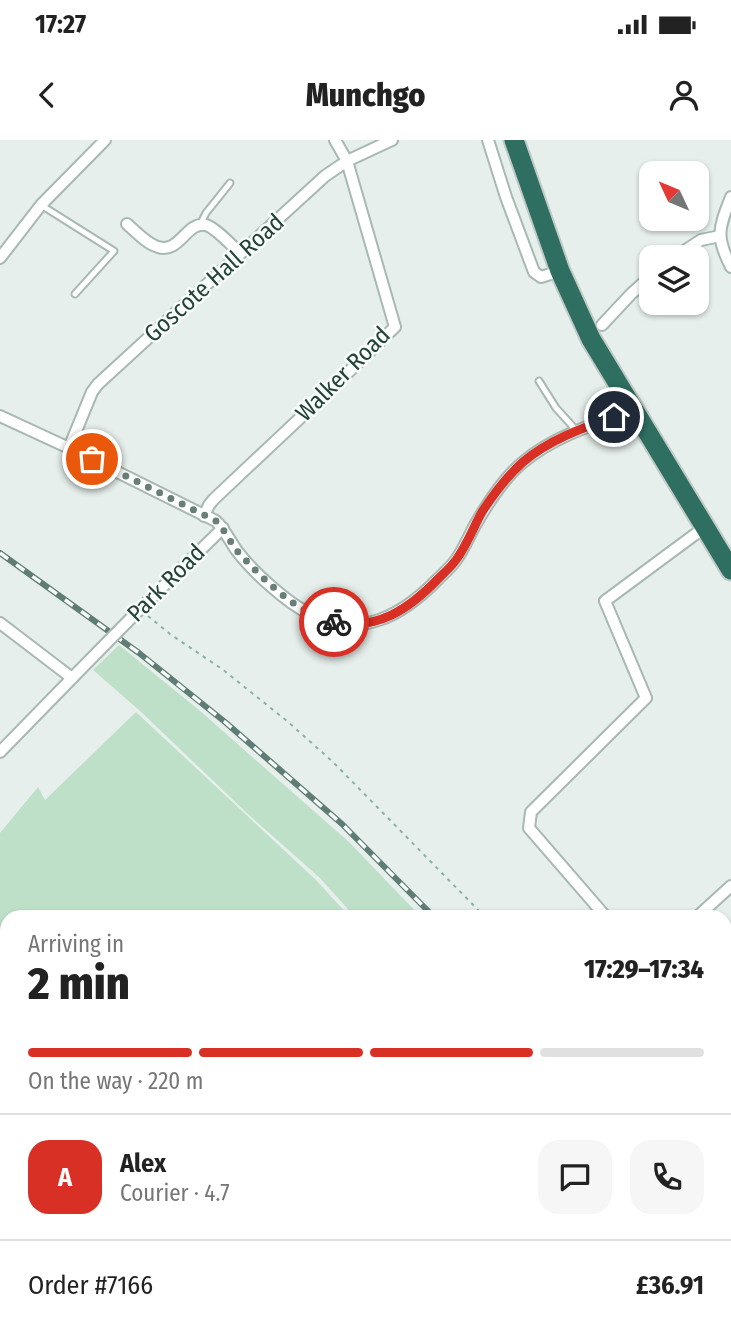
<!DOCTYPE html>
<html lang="en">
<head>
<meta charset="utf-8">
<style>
  body { margin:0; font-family:"Fira Sans Condensed",sans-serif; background:#f6f6f6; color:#222; height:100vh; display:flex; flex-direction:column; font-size:26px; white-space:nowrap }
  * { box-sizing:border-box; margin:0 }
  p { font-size:23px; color:#767676 }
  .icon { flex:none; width:38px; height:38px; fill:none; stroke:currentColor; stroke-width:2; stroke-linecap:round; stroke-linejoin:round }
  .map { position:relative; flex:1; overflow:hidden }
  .side { position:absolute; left:0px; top:770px; width:732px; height:434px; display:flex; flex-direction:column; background:#fff; border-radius:21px 21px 0 0; box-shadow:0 2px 5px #0004 }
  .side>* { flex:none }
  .needle { width:46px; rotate:314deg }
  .fabs { position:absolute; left:639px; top:21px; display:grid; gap:14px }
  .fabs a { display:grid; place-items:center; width:70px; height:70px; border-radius:14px; background:#fff; box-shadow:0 2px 5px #0004; font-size:35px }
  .pin { position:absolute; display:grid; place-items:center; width:60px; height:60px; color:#fff; margin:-30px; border:4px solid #fff; border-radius:50%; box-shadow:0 2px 7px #0007 }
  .courier { position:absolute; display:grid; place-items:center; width:70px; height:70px; margin:-35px; border:5px solid #d93025; border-radius:50%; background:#fff; color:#222; box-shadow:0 2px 9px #0007 }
  .overview em { font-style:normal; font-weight:800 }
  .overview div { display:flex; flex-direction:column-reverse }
  .overview { display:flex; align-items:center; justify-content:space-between; height:119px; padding:0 28px }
  h1 { font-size:46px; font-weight:800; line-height:52px }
  .bar { display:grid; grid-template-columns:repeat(4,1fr); gap:10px 7px; align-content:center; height:84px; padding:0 28px }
  .bar i { height:9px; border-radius:5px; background:#e0e0e0 }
  .bar .active { background:#d93025 }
  .bar p { grid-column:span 4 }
  .line { display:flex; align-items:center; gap:18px; padding:0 28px; border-top:2px solid #e0e0e0 }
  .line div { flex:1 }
  .round { display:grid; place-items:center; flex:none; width:74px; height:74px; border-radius:21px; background:#f6f6f6 }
  .status { display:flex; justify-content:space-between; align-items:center; height:49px; padding:0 35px; background:#fff; direction:ltr }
  .status svg { height:19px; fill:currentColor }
  header { display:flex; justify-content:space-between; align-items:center; height:91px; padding:0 28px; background:#fff; font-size:32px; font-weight:800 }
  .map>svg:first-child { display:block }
  .green { fill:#bfe0c8 }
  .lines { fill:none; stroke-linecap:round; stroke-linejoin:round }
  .lane-casing { stroke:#a8b8b2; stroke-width:9 }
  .street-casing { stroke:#a8b8b2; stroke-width:14 }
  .highway-casing { stroke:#c2cac8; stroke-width:23 }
  .path { stroke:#86b3a5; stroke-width:2; stroke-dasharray:3.5 5; stroke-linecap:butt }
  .lane { stroke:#fff; stroke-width:5 }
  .street { stroke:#fff; stroke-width:10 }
  .highway { stroke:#2f6f62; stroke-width:19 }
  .rail-casing { stroke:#5f7d75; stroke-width:6 }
  .rail { stroke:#f7fbf9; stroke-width:3.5; stroke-dasharray:10; stroke-linecap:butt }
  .street-bridge-casing { stroke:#a8b8b2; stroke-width:14; stroke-linecap:butt }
  .street-bridge { stroke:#fff; stroke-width:10 }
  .done { stroke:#687f78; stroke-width:7; stroke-dasharray:0 12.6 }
  .route { stroke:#d93025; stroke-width:9 }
  .labels { text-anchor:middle; stroke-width:5; stroke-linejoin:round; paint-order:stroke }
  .street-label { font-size:24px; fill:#24423a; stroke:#f7fbf9 }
</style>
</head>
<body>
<div class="status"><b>17:27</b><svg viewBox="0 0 49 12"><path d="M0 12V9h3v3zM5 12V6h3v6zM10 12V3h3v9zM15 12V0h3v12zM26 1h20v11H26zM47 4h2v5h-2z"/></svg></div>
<header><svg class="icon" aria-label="back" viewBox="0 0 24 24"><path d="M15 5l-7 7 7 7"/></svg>Munchgo<svg class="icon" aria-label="person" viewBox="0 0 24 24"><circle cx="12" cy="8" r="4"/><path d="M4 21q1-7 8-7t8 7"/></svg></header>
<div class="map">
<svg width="731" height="1204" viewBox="0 0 731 1204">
  <rect width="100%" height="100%" fill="#e6efeb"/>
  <g class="green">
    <path d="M119 505 199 570 349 702 421 777H355L320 738 250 676 139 570 93 530Z"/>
    <path d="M136 572 316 740 350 777H7V1197H724L725 1184 731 1190V1204H0V693L38 647 45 660Z"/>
    <path d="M731 898V1075L724 1067V904Z"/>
  </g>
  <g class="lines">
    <defs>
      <g id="lane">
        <path d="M41 65 114 111 75 154"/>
        <path d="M200 85 206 73 230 43"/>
        <path d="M539 241 556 268 576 290"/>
        <path d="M724 974 731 968"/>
        <path d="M724 1047 731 1056"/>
      </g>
      <g id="street">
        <path d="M488 0 506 57 534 132 541 137 560 131"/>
        <path d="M731 57C719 88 715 96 731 127"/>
        <path d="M127 84C136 92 147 104 158 107 180 114 186 81 206 85 216 88 232 106 240 113"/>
        <path d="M675 117 701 100 720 96"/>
        <path d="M0 118 41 65 105 0"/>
        <path d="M602 185 631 154 651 136"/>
        <path d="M0 276 69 308 216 381C225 390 230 401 237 411 253 432 287 463 310 474 361 499 402 476 438 439 444 433 451 427 456 420 463 410 469 397 474 387 487 364 502 340 522 323 554 296 594 284 633 271"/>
        <path d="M69 308 92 252 98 244 325 36 347 21 392 0"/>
        <path d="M204 376 209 365 214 359 333 247 395 187 347 21 335 0"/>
        <path d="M137 472 223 388"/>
        <path d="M0 483 72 538"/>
        <path d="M0 612 79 531"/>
        <path d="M606 777 529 688 531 672 646 558 605 461 705 387"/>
        <path d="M697 777 731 746"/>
      </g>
      <path id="highway" d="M514 0 560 131 591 199 731 430"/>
    </defs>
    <use href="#lane" class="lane-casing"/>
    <use href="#street" class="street-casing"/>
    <use href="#highway" class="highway-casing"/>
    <g class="path">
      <path d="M148 476 170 494 222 529 287 581 333 622 485 777"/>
      <path d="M724 1066 731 1074"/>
    </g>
    <use href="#lane" class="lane"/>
    <use href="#street" class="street"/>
    <use href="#highway" class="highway"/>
    <defs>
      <g id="rail">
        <path d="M0 413 139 513 225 582 342 684 434 777"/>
        <path d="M724 1121 731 1129"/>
      </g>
    </defs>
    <use href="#rail" class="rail-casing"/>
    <use href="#rail" class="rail"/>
    <defs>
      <path id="street-bridge" d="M79 531 137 472"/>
    </defs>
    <use href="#street-bridge" class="street-bridge-casing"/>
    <use href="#street-bridge" class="street-bridge"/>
  </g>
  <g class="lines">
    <path class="done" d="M92 319 216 381C225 390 230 402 238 412 244 419 251 425 257 432 280 454 302 474 334 482"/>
    <path class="route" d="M334 482C377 491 409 469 438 439 444 433 451 427 456 420 467 405 473 388 482 372 493 355 507 336 523 322 549 300 582 288 614 277"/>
  </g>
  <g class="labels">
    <g class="street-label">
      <text transform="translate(214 138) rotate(-42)" y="8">Goscote Hall Road</text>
      <text transform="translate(343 234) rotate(-45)" y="8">Walker Road</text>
      <text transform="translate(166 443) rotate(-45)" y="8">Park Road</text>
    </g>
  </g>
</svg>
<div class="fabs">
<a><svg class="needle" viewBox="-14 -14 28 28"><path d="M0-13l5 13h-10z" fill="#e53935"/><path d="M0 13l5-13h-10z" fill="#767676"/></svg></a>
<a><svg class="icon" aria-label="layers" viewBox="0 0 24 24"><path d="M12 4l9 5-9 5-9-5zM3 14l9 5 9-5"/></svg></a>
</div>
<div class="pin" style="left:92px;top:319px;background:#ea580c"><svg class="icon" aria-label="bag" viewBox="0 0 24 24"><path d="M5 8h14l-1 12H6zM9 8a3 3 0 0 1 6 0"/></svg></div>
<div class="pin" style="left:614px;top:277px;background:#1f2937"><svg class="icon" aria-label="home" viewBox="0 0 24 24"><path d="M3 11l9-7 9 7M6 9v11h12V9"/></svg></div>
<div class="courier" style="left:334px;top:482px"><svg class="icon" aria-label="bike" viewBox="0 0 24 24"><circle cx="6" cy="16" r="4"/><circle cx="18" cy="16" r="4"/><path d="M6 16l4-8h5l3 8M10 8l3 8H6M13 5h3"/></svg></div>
<section class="side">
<div class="overview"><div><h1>2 min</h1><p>Arriving in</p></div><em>17:29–17:34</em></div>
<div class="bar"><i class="active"></i><i class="active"></i><i class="active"></i><i></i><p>On the way · 220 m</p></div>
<div class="line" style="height:126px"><b class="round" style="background:#d93025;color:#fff">A</b><div><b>Alex</b><p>Courier · 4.7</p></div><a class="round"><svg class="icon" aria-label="chat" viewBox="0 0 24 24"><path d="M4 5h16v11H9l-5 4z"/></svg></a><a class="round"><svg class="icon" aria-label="phone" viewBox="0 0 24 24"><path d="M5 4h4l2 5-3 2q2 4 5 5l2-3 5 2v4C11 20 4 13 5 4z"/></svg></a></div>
<div class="line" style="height:91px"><div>Order #7166</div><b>£36.91</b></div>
</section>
</div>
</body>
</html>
